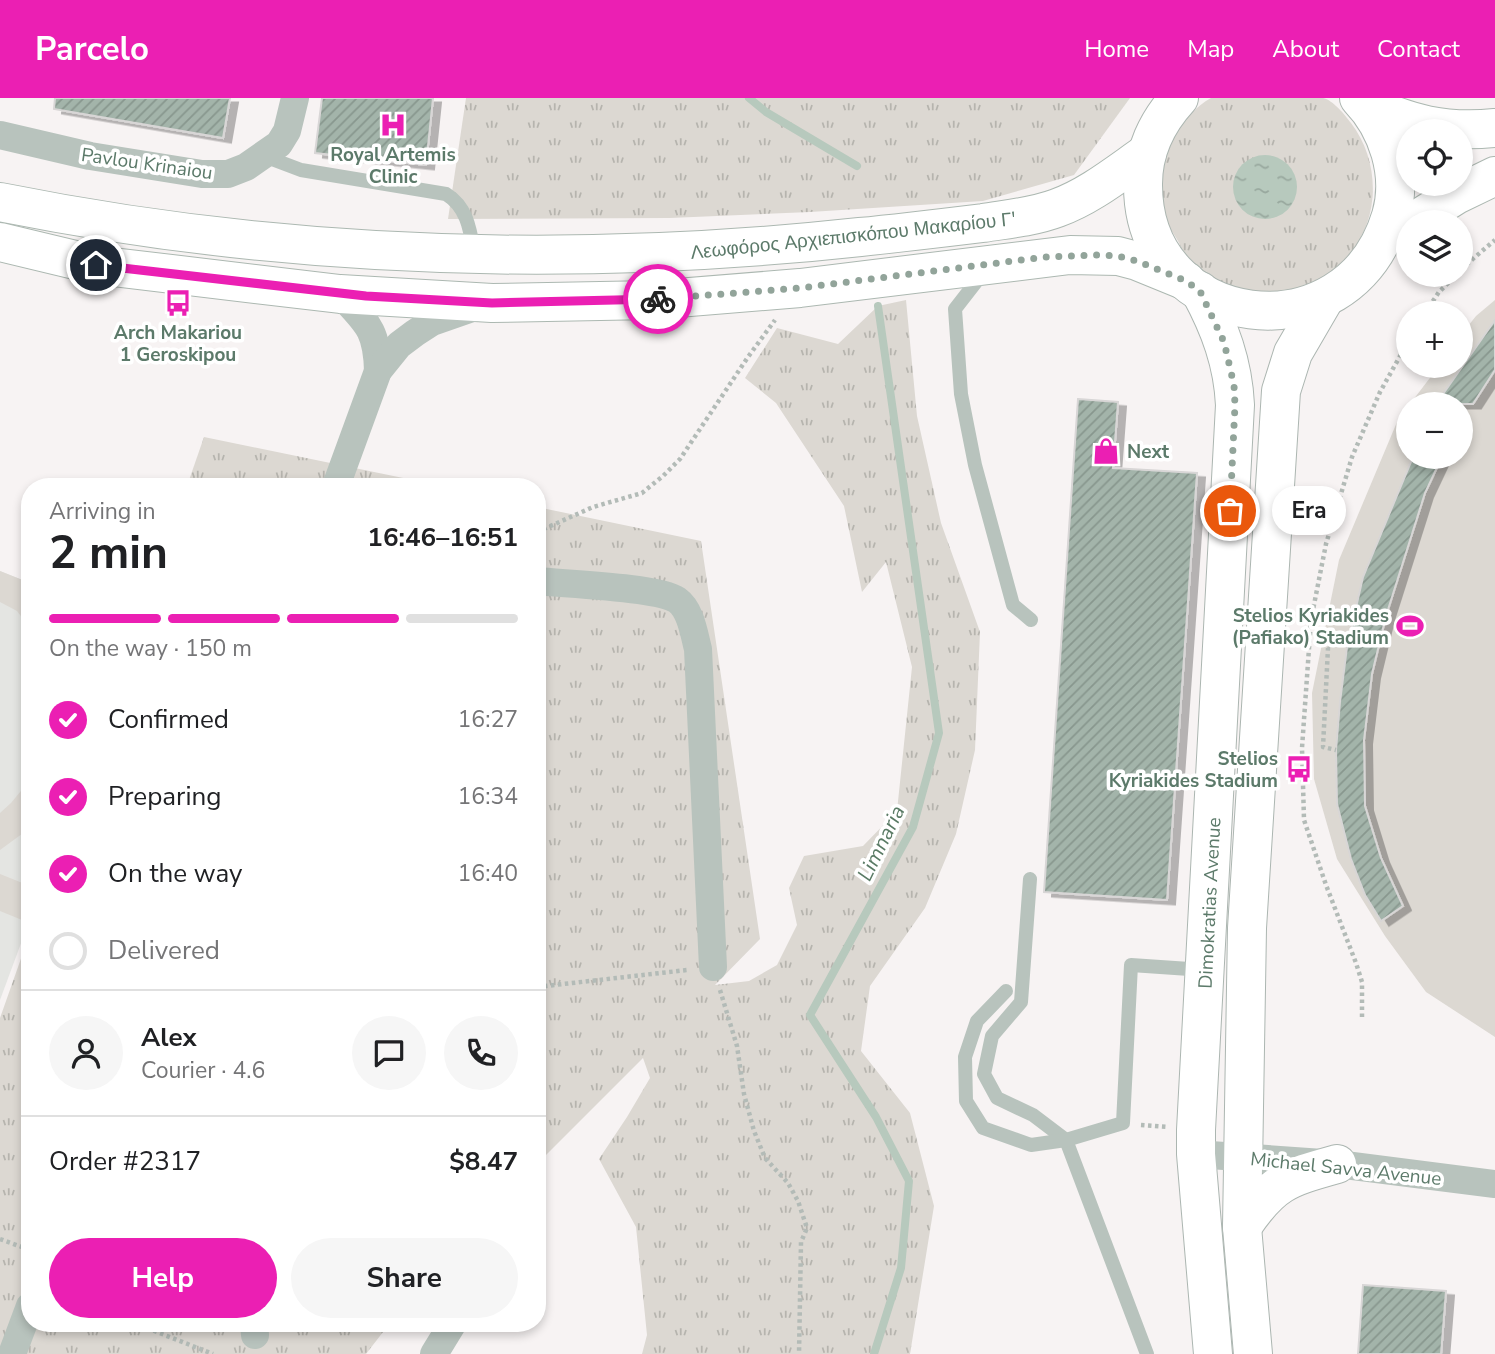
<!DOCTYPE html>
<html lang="en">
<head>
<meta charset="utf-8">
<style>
  body { margin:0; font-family:"Nunito Sans",sans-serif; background:#f6f6f6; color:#202124; height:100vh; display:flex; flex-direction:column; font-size:26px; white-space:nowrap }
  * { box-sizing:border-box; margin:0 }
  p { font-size:23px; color:#757577 }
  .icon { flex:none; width:38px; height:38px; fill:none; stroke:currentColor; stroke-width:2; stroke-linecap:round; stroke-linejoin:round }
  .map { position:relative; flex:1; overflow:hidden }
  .sheet { position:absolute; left:21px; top:380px; width:525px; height:854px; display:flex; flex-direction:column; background:#fff; border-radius:28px; box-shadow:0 4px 10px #0003 }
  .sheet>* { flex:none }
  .buttons { position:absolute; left:1396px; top:21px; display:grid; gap:14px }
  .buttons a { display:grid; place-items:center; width:77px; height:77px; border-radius:50%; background:#fff; box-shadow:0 4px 10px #0003; font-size:35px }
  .pin { position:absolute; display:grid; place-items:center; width:60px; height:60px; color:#fff; margin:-30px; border:4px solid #fff; border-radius:50%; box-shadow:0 2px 7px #0007 }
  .courier { position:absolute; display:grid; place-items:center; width:70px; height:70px; margin:-35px; border:5px solid #eb1fb3; border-radius:50%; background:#fff; color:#222; box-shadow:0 2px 9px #0007 }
  .bubble { position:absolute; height:49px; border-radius:24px; background:#fff; box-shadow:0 4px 10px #0003; font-size:23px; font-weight:700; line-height:49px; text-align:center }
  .summary em { font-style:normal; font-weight:700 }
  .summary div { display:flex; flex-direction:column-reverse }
  .summary { display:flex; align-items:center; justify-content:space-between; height:119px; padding:0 28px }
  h1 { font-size:46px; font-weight:700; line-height:52px }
  .bar { display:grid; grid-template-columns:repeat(4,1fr); gap:10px 7px; align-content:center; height:84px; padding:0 28px }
  .bar i { height:9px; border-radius:5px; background:#e0e0e0 }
  .bar .active { background:#eb1fb3 }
  .bar p { grid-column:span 4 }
  .line { display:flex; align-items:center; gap:18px; padding:0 28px; border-top:2px solid #e0e0e0 }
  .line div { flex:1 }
  .round { display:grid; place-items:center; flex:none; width:74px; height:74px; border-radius:37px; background:#f6f6f6 }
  ol { padding:0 28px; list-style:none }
  li { display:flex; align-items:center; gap:21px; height:77px }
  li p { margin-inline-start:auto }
  li .icon { padding:7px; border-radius:50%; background:#eb1fb3; color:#fff; stroke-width:4 }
  li:last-child { color:#757577 }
  li i { width:38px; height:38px; border:4px solid #e0e0e0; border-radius:50% }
  .primary-button { display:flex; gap:14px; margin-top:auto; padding:14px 28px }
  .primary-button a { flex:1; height:80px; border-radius:42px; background:#eb1fb3; color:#fff; font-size:28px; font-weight:700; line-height:80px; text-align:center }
  .primary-button a+a { background:#f6f6f6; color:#202124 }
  header { display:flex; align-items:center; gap:42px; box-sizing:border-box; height:98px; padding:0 35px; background:#eb1fb3; color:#fff }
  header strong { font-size:33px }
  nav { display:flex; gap:38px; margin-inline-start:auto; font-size:24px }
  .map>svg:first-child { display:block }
  .built { fill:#e4e5e2 }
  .grass { fill:url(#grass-tufts) }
  .garden { fill:#dcd8d2 }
  .water { fill:url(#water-ripples) }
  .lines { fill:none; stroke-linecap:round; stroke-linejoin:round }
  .stream { stroke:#b7c9bd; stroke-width:8 }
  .building { fill:url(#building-hatch); stroke:#d8d6d6; stroke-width:2; filter:url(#shadow) }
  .primary-casing { stroke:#acb8b1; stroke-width:40 }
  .trunk-casing { stroke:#acb6b1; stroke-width:40 }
  .path { stroke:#b3bbb7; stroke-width:4.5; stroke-dasharray:3.5 3.5; stroke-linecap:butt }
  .service { stroke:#b8c3bd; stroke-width:14 }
  .minor { stroke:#b8c3bd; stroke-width:28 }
  .primary { stroke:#fff; stroke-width:38 }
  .trunk { stroke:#fff; stroke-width:38 }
  .done { stroke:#92a49a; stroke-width:7; stroke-dasharray:0 12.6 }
  .route { stroke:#eb1fb3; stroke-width:9 }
  .labels { text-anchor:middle; stroke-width:7; stroke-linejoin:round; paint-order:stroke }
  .poi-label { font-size:19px; font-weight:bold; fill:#5c7a6a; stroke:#fff }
  .street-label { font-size:19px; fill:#5c7a6a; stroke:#fff }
  .water-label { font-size:21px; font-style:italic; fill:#5a7b65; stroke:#fff }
</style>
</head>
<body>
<header>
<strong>Parcelo</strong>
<nav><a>Home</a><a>Map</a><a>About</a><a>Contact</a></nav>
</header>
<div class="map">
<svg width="1495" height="1256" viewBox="0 0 1495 1256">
  <defs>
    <pattern id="grass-tufts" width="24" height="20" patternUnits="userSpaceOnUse" patternTransform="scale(1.75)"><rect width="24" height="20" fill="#dcd8d2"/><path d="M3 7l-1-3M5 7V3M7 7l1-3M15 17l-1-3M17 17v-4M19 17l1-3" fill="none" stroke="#b6b4ae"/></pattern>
    <pattern id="water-ripples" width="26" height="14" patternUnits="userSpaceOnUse" patternTransform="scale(1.75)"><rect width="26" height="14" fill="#b7c9bd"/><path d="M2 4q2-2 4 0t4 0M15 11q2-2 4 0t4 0" fill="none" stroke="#98a89e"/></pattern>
    <pattern id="building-hatch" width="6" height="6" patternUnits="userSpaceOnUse" patternTransform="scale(1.75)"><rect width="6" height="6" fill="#a3b4aa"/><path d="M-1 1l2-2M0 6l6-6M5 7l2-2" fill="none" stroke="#88978e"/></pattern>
    <filter id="shadow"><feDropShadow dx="8" dy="4.5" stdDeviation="0" flood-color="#0004"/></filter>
  </defs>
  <rect width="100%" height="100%" fill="#f7f3f3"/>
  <path class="built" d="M0 473 30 485V821L0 902Z"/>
  <g class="grass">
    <path d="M466 0H1130L1074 77 983 103 810 114 670 120 448 121Z"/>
    <path d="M1211 0C1238 0 1265 0 1291 0 1301 0 1314 0 1323 0 1333 2 1345 17 1351 25 1380 63 1381 119 1349 157 1310 204 1237 207 1192 165 1186 160 1182 151 1178 143 1174 136 1168 128 1165 120 1148 78 1173 21 1211 0Z"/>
    <path d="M906 202 917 318 941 425 980 534 975 652 956 736 925 810 870 888 861 953 910 1015 934 1108 910 1256H642L647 1237 636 1129 599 1061 627 1019 650 980 643 960 537 1066V409L701 443 760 841 715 887 749 883 777 867 797 827 789 790 804 758 863 748 897 713 912 569 886 464 862 494 844 408 776 305 745 280 777 230 838 246 878 208Z"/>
    <path d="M204 339 442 388H187Z"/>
    <path d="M30 835V1225H390L366 1256H0V920Z"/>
  </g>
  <g class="garden">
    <path d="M1495 202V939L1426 894 1385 838 1337 761 1314 681 1312 595 1339 462 1397 324 1409 308V359H1461V306H1410L1439 268H1461V237L1476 218Z"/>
    <path d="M0 473 30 485V530L17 513 0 504Z"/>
    <path d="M30 682V730L0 752V715L11 705Z"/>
    <path d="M0 776 30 788V803L22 822 0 813Z"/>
  </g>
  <circle class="water" cx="1265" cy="89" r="32"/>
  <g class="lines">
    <g class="stream">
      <path d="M749 0 766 14 857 68"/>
      <path d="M874 1256 901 1170 909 1083 876 1019 810 917 913 729 939 635 878 208"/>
    </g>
  </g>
  <g class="building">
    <path d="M55 0H230L223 40 54 11Z"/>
    <path d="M322 0H433L426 67 315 55Z"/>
    <path d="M1495 222V272L1473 306H1436Z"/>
    <path d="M1078 301 1118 304 1113 370 1197 375 1167 802 1044 794Z"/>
    <path d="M1413 359H1442L1425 395 1386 518 1372 576 1364 642 1365 708 1381 760 1403 808 1381 823 1365 797 1351 761 1337 706 1336 652 1340 604 1347 549 1363 479Z"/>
    <path d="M1363 1187 1446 1193 1441 1256H1358Z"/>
  </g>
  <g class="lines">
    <defs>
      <g id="primary">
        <path d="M1364 5C1410 26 1444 35 1495 30"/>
        <path d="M0 104C283 161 574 170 860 139 901 135 942 130 983 125 1008 121 1033 119 1057 110 1090 98 1118 75 1147 55"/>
        <path d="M1413 124 1456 97 1495 78"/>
        <path d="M0 144 96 167 340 196 492 205 653 202 800 190 1070 157 1118 158 1137 163 1186 183"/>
      </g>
      <g id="trunk">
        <path d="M1179 0C1157 24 1143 54 1143 86 1142 234 1348 262 1391 118 1403 77 1388 30 1359 0"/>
        <path d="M1200 193C1220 230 1233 265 1235 307L1196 1032V1056L1213 1256"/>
        <path d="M1242 1129C1272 1084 1287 1080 1337 1066"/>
        <path d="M1253 1256 1242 1129 1247 830 1281 293 1293 255 1325 200"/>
      </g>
    </defs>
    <use href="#primary" class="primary-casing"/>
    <use href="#trunk" class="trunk-casing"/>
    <g class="path">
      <path d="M1461 171 1495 142"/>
      <path d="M1425 215 1439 194 1456 177"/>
      <path d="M537 434 593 409 642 395 663 378 680 361 748 259 775 222"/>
      <path d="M1312 526 1328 550 1323 649 1336 652"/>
      <path d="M537 889 687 872"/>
      <path d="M720 892 737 948 744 996 754 1033 765 1060 788 1085 798 1103 807 1130 801 1144 799 1256"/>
      <path d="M1362 919V884L1356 865 1326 787 1304 722 1302 650 1311 522 1326 446 1352 359 1380 294 1409 242"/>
      <path d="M1141 1027 1168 1029"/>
      <path d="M0 1141 30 1152"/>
      <path d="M134 1225 213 1256"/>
    </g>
    <g class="service">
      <path d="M264 58 301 72 446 96C467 109 470 131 474 154"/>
      <path d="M983 175 955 211 961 296 975 367 1013 507 1031 522"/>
      <path d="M1030 781 1021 904 992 938 984 976 997 1000 1033 1017 1066 1042 1147 1256"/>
      <path d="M1006 893 977 923 965 959 966 1003 983 1030 1031 1047 1066 1042 1123 1025 1131 867 1204 872"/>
    </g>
    <g class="minor">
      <path d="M0 37 90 58 202 76H228L246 69 279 46 287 33 295 0"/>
      <path d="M340 196C368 226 377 232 378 273"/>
      <path d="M336 388 378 273 399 247 415 235 432 224 475 209"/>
      <path d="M537 483C565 486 658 489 677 502 691 512 694 536 698 551L713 869"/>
      <path d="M1196 1056 1337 1066 1495 1086"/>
      <path d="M254 1225 255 1237"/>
      <path d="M12 1256 30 1208"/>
      <path d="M434 1256 453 1225"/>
    </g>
    <use href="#primary" class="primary"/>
    <use href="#trunk" class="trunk"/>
  </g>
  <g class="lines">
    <path class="done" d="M658 201 800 190 1045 159 1097 157 1118 158 1137 163 1186 183 1200 193 1224 244 1234 287 1235 307 1230 413"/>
    <path class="route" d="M96 167 366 198 492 205 658 201"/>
  </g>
  <defs>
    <symbol id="hospital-bare" viewBox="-9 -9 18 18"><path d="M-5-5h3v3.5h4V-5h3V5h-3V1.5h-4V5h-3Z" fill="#eb1fb3" stroke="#fff" stroke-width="2.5" paint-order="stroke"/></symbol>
    <symbol id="bus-bare" viewBox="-9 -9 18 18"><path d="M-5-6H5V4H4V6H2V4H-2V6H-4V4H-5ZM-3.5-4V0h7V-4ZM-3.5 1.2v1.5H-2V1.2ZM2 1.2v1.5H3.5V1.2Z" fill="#eb1fb3" stroke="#fff" stroke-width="2.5" paint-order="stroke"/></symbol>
    <symbol id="shop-bare" viewBox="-9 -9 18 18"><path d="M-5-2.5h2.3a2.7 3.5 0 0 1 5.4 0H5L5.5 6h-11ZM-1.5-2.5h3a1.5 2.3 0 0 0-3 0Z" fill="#eb1fb3" stroke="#fff" stroke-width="2.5" paint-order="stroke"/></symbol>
    <symbol id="stadium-bare" viewBox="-9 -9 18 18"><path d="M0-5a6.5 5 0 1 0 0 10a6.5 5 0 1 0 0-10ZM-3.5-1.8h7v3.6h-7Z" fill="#eb1fb3" stroke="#fff" stroke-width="2.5" paint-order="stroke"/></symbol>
  </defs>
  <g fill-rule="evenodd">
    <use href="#hospital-bare" x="374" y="8" width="38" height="38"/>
    <use href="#bus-bare" x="159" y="186" width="38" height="38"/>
    <use href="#shop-bare" x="1087" y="334" width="38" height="38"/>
    <use href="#stadium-bare" x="1391" y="509" width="38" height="38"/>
    <use href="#bus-bare" x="1280" y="652" width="38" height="38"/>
  </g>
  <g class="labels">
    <g class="poi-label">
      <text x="393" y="63">Royal Artemis<tspan x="393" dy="22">Clinic</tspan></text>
      <text x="178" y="241">Arch Makariou<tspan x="178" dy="22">1 Geroskipou</tspan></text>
      <text x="1127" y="360" text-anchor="start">Next</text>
      <text x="1389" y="524" text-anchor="end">Stelios Kyriakides<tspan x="1389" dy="22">(Pafiako) Stadium</tspan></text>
      <text x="1278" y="667" text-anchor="end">Stelios<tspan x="1278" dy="22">Kyriakides Stadium</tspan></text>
    </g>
    <g class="street-label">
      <text transform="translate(147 65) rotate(8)" y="7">Pavlou Krinaiou</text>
      <text transform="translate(853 137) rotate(-6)" y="7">Λεωφόρος Αρχιεπισκόπου Μακαρίου Γ'</text>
      <text transform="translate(1209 805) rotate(-87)" y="7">Dimokratias Avenue</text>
      <text transform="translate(1346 1070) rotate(6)" y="7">Michael Savva Avenue</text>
    </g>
    <g class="water-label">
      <text transform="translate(881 745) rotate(-64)" y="7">Limnaria</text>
    </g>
  </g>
</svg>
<div class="buttons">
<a><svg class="icon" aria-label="locate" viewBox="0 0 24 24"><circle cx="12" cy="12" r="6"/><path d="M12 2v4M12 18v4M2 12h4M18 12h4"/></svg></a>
<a><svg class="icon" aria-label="layers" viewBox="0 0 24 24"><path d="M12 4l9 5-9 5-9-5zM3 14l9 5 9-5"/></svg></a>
<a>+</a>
<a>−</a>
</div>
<div class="pin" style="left:1230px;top:413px;background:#ea580c"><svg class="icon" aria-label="bag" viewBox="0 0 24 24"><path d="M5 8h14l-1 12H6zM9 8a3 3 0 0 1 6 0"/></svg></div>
<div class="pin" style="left:96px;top:167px;background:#1f2937"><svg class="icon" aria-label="home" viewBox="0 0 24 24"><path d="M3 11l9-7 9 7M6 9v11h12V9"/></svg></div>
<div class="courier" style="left:658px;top:201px"><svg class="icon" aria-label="bike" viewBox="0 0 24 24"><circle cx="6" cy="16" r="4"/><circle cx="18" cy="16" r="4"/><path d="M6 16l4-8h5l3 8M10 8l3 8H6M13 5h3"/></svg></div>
<div class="bubble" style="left:1272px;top:388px;width:74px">Era</div>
<section class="sheet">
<div class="summary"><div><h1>2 min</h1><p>Arriving in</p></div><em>16:46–16:51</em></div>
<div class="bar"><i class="active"></i><i class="active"></i><i class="active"></i><i></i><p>On the way · 150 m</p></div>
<ol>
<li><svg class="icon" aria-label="check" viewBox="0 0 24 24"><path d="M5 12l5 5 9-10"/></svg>Confirmed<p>16:27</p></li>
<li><svg class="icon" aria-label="check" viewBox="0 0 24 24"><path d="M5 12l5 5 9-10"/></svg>Preparing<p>16:34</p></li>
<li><svg class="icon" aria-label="check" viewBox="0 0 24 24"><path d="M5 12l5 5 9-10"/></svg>On the way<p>16:40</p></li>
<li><i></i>Delivered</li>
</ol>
<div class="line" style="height:126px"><a class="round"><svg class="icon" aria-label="person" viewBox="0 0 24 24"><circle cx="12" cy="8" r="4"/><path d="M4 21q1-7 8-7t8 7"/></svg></a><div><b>Alex</b><p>Courier · 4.6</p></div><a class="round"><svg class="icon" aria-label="chat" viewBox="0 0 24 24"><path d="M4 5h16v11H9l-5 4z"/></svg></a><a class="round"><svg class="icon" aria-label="phone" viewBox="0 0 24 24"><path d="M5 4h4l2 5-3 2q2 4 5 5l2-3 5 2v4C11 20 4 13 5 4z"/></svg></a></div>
<div class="line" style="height:91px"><div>Order #2317</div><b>$8.47</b></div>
<div class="primary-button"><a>Help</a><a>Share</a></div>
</section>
</div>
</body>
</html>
